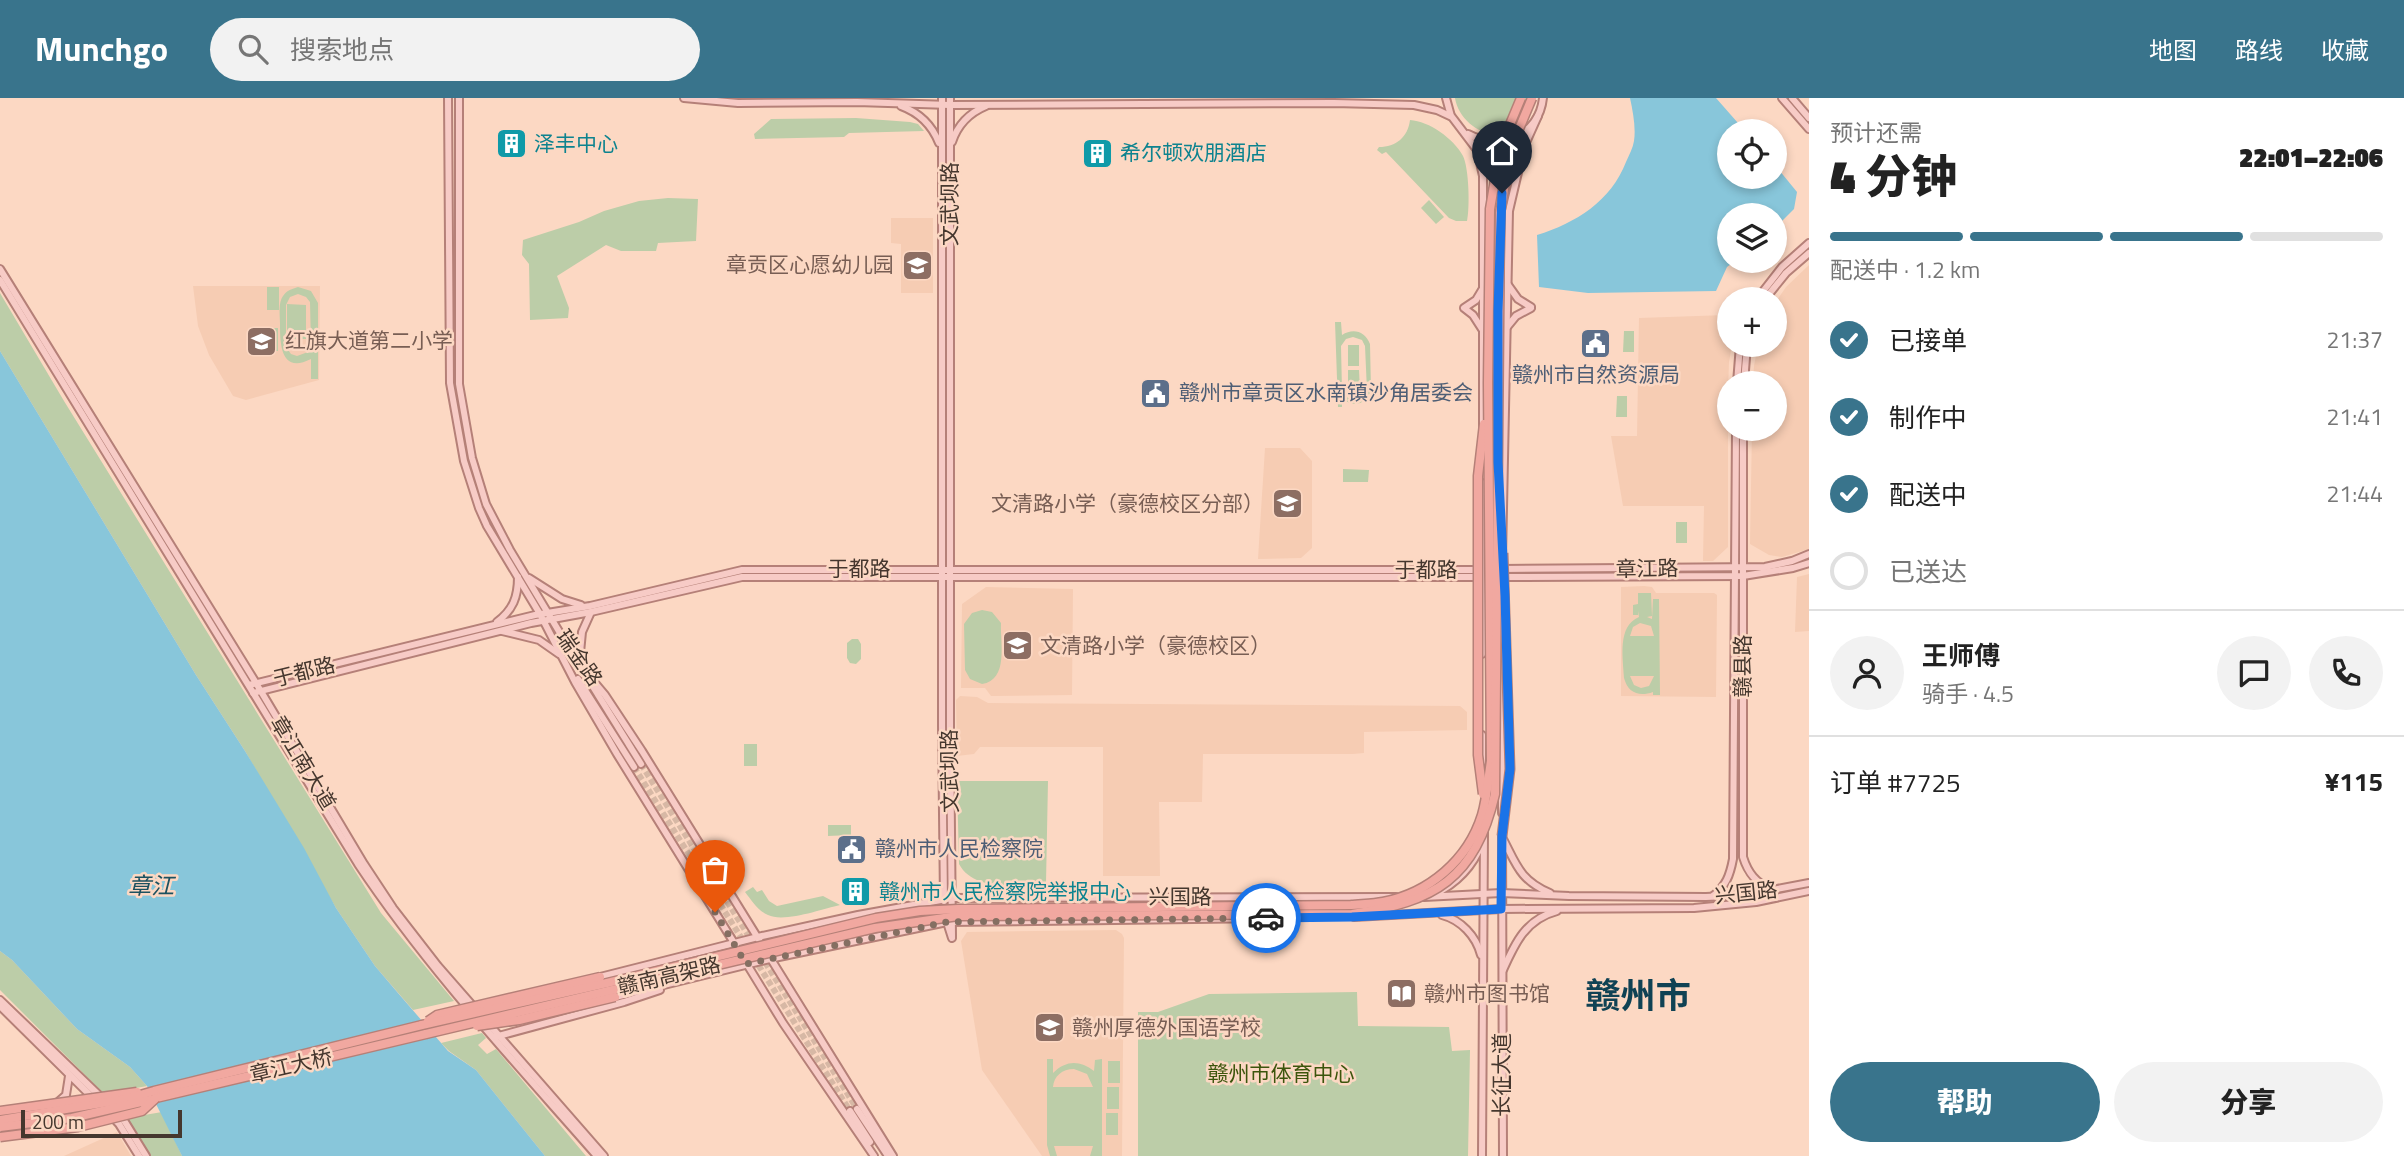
<!DOCTYPE html>
<html lang="zh">
<head>
<meta charset="utf-8">
<style>
  body { margin:0; font-family:"Titillium Web","Noto Sans SC",sans-serif; background:#f2f2f2; color:#222; height:100vh; display:flex; flex-direction:column; font-size:26px; white-space:nowrap }
  * { box-sizing:border-box; margin:0 }
  p { font-size:23px; color:#767676 }
  .icon { flex:none; width:38px; height:38px; fill:none; stroke:currentColor; stroke-width:2; stroke-linecap:round; stroke-linejoin:round }
  .map { position:relative; flex:1; overflow:hidden }
  .panel { display:flex; flex-direction:column; background:#fff; width:595px }
  .panel>* { flex:none }
  .buttons { position:absolute; left:1717px; top:21px; display:grid; gap:14px }
  .buttons a { display:grid; place-items:center; width:70px; height:70px; border-radius:50%; background:#fff; box-shadow:0 4px 10px #0003; font-size:35px }
  .scale { position:absolute; left:21px; bottom:18px; width:161px; box-sizing:border-box; padding-left:7px; border:4px solid #45372e; border-top:0; font-size:19px; line-height:24px; white-space:nowrap; color:#45372e; -webkit-text-stroke:5px #fcd8c3; paint-order:stroke }
  .pin { position:absolute; display:grid; place-items:center; width:60px; height:60px; color:#fff; margin:-72px -30px; border-radius:50% 50% 50% 0; rotate:-45deg; box-shadow:0 0 7px #0007 }
  .pin .icon { rotate:45deg }
  .courier { position:absolute; display:grid; place-items:center; width:70px; height:70px; margin:-35px; border:5px solid #1a73e8; border-radius:50%; background:#fff; color:#222; box-shadow:0 2px 9px #0007 }
  .head em { font-style:normal; font-weight:800 }
  .head div { display:flex; flex-direction:column-reverse }
  .head { display:flex; align-items:center; justify-content:space-between; height:119px; padding:0 21px }
  h1 { font-size:46px; font-weight:800; line-height:52px }
  .bar { display:grid; grid-template-columns:repeat(4,1fr); gap:10px 7px; align-content:center; height:84px; padding:0 21px }
  .bar i { height:9px; border-radius:5px; background:#e0e0e0 }
  .bar .active { background:#39748c }
  .bar p { grid-column:span 4 }
  .line { display:flex; align-items:center; gap:18px; padding:0 21px; border-top:2px solid #e0e0e0 }
  .line div { flex:1 }
  .round { display:grid; place-items:center; flex:none; width:74px; height:74px; border-radius:37px; background:#f2f2f2 }
  ol { padding:0 21px; list-style:none }
  li { display:flex; align-items:center; gap:21px; height:77px }
  li p { margin-inline-start:auto }
  li .icon { padding:7px; border-radius:50%; background:#39748c; color:#fff; stroke-width:4 }
  li:last-child { color:#767676 }
  li i { width:38px; height:38px; border:4px solid #e0e0e0; border-radius:50% }
  .primary-button { display:flex; gap:14px; margin-top:auto; padding:14px 21px }
  .primary-button a { flex:1; height:80px; border-radius:42px; background:#39748c; color:#fff; font-size:28px; font-weight:800; line-height:80px; text-align:center }
  .primary-button a+a { background:#f2f2f2; color:#222 }
  header { display:flex; align-items:center; gap:42px; box-sizing:border-box; height:98px; padding:0 35px; background:#39748c; color:#fff }
  header strong { font-size:33px }
  nav { display:flex; gap:38px; margin-inline-start:auto; font-size:24px }
  .search { width:490px; height:63px; background:#f2f2f2; display:flex; align-items:center; gap:18px; box-sizing:border-box; padding:0 24px; border-radius:38px; color:#767676; font-size:26px }
  main { display:flex; flex:1; min-height:0 }
  .map>svg:first-child { display:block }
  .built { fill:#f6ccb3 }
  .green { fill:#bccda8; fill-rule:evenodd }
  .water { fill:#88c6da }
  .lines { fill:none; stroke-linecap:round; stroke-linejoin:round }
  .major-tunnel { stroke:#d7b8a5; stroke-width:6; stroke-dasharray:6 3; stroke-linecap:butt }
  .major-casing { stroke:#b58078; stroke-width:10 }
  .highway-casing { stroke:#b58078; stroke-width:11 }
  .major { stroke:#f7cbc6; stroke-width:6 }
  .highway { stroke:#f1a8a0; stroke-width:8 }
  .highway-bridge-casing { stroke:#b58078; stroke-width:11; stroke-linecap:butt }
  .highway-bridge { stroke:#f1a8a0; stroke-width:8 }
  .done { stroke:#856f62; stroke-width:7; stroke-dasharray:0 12.6 }
  .route { stroke:#1a73e8; stroke-width:9 }
  .labels { text-anchor:middle; stroke-width:5; stroke-linejoin:round; paint-order:stroke }
  .culture-label { font-size:21px; fill:#0d838f; stroke:#fcd8c3; text-anchor:start }
  .street-label { font-size:21px; fill:#45372e; stroke:#fcd8c3 }
  .education-label { font-size:21px; fill:#785e54; stroke:#fcd8c3; text-anchor:start }
  .service-label { font-size:21px; fill:#4e5e75; stroke:#fcd8c3; text-anchor:start }
  .park-label { font-size:21px; fill:#3c550c; stroke:#fcd8c3 }
  .water-label { font-size:23px; font-style:italic; fill:#1c5160; stroke:#fcd8c3 }
  .town-label { font-size:35px; font-weight:bold; fill:#104254; stroke:#fcd8c3 }
</style>
</head>
<body>
<header>
<strong>Munchgo</strong>
<div class="search"><svg class="icon" aria-label="search" viewBox="0 0 24 24"><circle cx="10" cy="10" r="6"/><path d="M15 15l6 6"/></svg>搜索地点</div>
<nav><a>地图</a><a>路线</a><a>收藏</a></nav>
</header>
<main>
<div class="map">
<svg width="1809" height="1058" viewBox="0 0 1809 1058">
  <rect width="100%" height="100%" fill="#fcd8c3"/>
  <g class="built">
    <path d="M891 120H933V195H901V146L891 145Z"/>
    <path d="M1809 167V451L1782 459 1769 457 1750 446 1752 331H1774V285H1753L1754 268 1758 247H1774L1775 205 1786 189Z"/>
    <path d="M193 188H320L319 282 246 302 233 298 209 257 198 228Z"/>
    <path d="M1726 217 1729 219V247H1732L1729 264 1728 292V449L1713 463H1703L1704 408H1623L1611 338H1637L1639 220Z"/>
    <path d="M1265 350H1300L1312 363V450L1301 460 1258 461Z"/>
    <path d="M1809 476V533L1795 534 1797 479Z"/>
    <path d="M1644 488 1652 489 1656 495H1714L1717 497 1716 599 1621 598V489Z"/>
    <path d="M986 489 1073 491 1072 597 991 598 985 590H961L962 506Z"/>
    <path d="M960 598 977 599 988 605 1460 608 1467 614V632L1364 634V655L1353 656H1203L1202 704H1159L1160 778H1103V649H980L974 656 957 658 956 602Z"/>
    <path d="M1116 832 1122 836 1124 840 1122 1058H1042L982 972 961 843 967 834Z"/>
    <path d="M117 1034 131 1058H64Z"/>
  </g>
  <g class="green">
    <path d="M1455 0H1532C1528 8 1525 19 1519 26 1497 51 1459 27 1455 0Z"/>
    <path d="M856 20 910 24 918 26 924 33 849 35 844 39 755 41 754 36 771 21Z"/>
    <path d="M1410 22C1429 23 1454 41 1463 58 1469 70 1470 110 1467 123H1456L1449 120 1386 54 1382 56 1377 52 1379 49C1396 49 1408 39 1410 22Z"/>
    <path d="M668 100 698 101 696 143 658 145 656 153H621L606 147 557 178 569 210 568 220 530 222 529 166 522 157 523 142 579 124 604 113 639 103Z"/>
    <path d="M1429 102 1444 119 1436 126 1421 110Z"/>
    <rect x="267" y="189" width="12" height="23"/>
    <path d="M298 189 311 193 318 205V281H311V261C281 276 280 247 280 226 280 217 278 205 283 198 287 192 292 191 298 189ZM298 196 306 199 310 204 311 246 308 254 297 258 291 256 286 249V207L290 199Z"/>
    <path d="M0 195 64 303 381 815 454 903 413 912 375 868 336 810 245 653 196 577 0 253Z"/>
    <path d="M287 206 306 207V241H287Z"/>
    <path d="M1335 224H1341L1342 237C1353 230 1365 233 1370 246L1371 292C1366 306 1355 310 1342 301V309H1338ZM1353 239 1362 242 1365 248 1367 293 1362 299 1354 301 1348 300 1342 293 1341 248 1346 241Z"/>
    <path d="M266 230H278V253L266 252Z"/>
    <path d="M1624 233H1634V254H1623Z"/>
    <rect x="1348" y="247" width="11" height="21"/>
    <path d="M1348 272H1359L1360 293H1348Z"/>
    <path d="M1617 298H1627V319H1616Z"/>
    <path d="M1343 371 1369 372 1368 384H1343Z"/>
    <rect x="1676" y="424" width="11" height="21"/>
    <path d="M1638 495H1651L1652 518 1647 519 1652 521 1653 501H1659L1660 597H1653V594C1639 599 1628 595 1624 580 1623 560 1617 528 1639 519L1638 513V517H1633V507L1638 506ZM1640 525 1651 528 1654 538H1630L1633 529ZM1630 578H1654L1649 588 1641 590 1634 587Z"/>
    <path d="M982 512 992 514 1001 525C1000 545 1009 582 982 586L970 581 965 572 964 526 972 515Z"/>
    <path d="M852 541H858L861 546V561L856 566 850 565 847 560V545Z"/>
    <rect x="744" y="646" width="13" height="22"/>
    <path d="M957 683H1048L1046 785C1018 786 975 795 959 766Z"/>
    <path d="M828 727H851V737L828 738Z"/>
    <path d="M753 789 757 794 762 792 769 803 777 808 823 798 840 807C822 811 784 825 768 817 758 813 752 803 745 794Z"/>
    <path d="M0 853 12 862 77 931 130 969 147 988 104 996 0 892Z"/>
    <path d="M1357 894 1358 928 1449 929 1452 953 1470 952 1468 1058H1138V914H1158L1209 896Z"/>
    <path d="M482 935 486 940 478 947 487 956 496 951 586 1058H545L476 972 449 953 441 945Z"/>
    <path d="M1047 961H1053V975C1066 962 1080 962 1094 973L1095 962 1102 961V1058H1090L1093 1048H1054L1057 1058H1050L1047 1047ZM1074 971 1087 976 1093 989H1053C1054 978 1062 971 1074 971Z"/>
    <rect x="1108" y="963" width="12" height="22"/>
    <rect x="1107" y="989" width="12" height="22"/>
    <path d="M162 1014 182 1058H151L127 1020Z"/>
    <rect x="1106" y="1015" width="12" height="22"/>
  </g>
  <g class="water">
    <path d="M1630 0H1716L1745 33H1729V79H1774L1775 67 1797 94 1794 111 1775 130 1774 117H1729V163H1735L1727 169 1716 193 1588 195 1539 189 1537 137C1576 125 1611 103 1626 64 1629 57 1633 50 1634 43 1636 30 1633 14 1630 0Z"/>
    <path d="M0 253 196 577 245 653 304 750 336 810 375 868 398 895 448 953 476 972 545 1058H182L147 988 130 969 77 931 12 862 0 853Z"/>
  </g>
  <g class="lines">
    <g class="major-tunnel">
      <path d="M641 666 857 1011"/>
      <path d="M634 669 850 1013"/>
    </g>
    <defs>
      <g id="major">
        <path d="M448 0 450 285 464 363 479 410 487 428 540 516 575 584 617 656 736 848"/>
        <path d="M459 0V286L472 360 486 406 510 452 578 565 605 597 642 653 893 1058"/>
        <path d="M684 0 738 5 857 4 950 7 1334 5 1414 7 1437 12 1452 19 1477 52 1483 78V328"/>
        <path d="M942 0V628L944 803"/>
        <path d="M950 0V631L952 838"/>
        <path d="M1446 0 1451 18"/>
        <path d="M1782 0 1809 31"/>
        <path d="M1792 0 1809 20"/>
        <path d="M901 8C920 15 932 27 939 45"/>
        <path d="M1468 36C1500 53 1539 38 1543 0"/>
        <path d="M952 44C958 26 969 15 986 8"/>
        <path d="M0 171 256 585 364 766 393 810 438 868 604 1058"/>
        <path d="M0 182 358 766C428 871 514 963 597 1058"/>
        <path d="M1508 187 1518 201 1531 209"/>
        <path d="M1482 192 1476 202 1464 210 1473 217 1482 231"/>
        <path d="M1757 201 1782 169 1809 145"/>
        <path d="M1765 201 1786 175 1809 155"/>
        <path d="M1507 229 1516 218 1531 210"/>
        <path d="M1737 285 1740 247"/>
        <path d="M1744 285 1747 247"/>
        <path d="M1743 331V759C1748 775 1756 785 1771 791"/>
        <path d="M1482 385V556"/>
        <path d="M1502 460 1509 113 1524 49 1538 18"/>
        <path d="M1501 471 1765 469 1792 463 1809 456"/>
        <path d="M1501 479 1743 478 1793 470 1809 465"/>
        <path d="M529 480 562 501 581 507"/>
        <path d="M497 524C513 512 518 499 518 479"/>
        <path d="M502 533 539 542 559 556"/>
        <path d="M579 565 582 534 591 514"/>
        <path d="M578 581 634 669"/>
        <path d="M590 584 641 666"/>
        <path d="M249 587 535 517 590 508 742 472H1480"/>
        <path d="M253 595 531 525 591 514 742 479H1480"/>
        <path d="M1482 637V664"/>
        <path d="M1502 715V540"/>
        <path d="M1502 736 1503 1058"/>
        <path d="M1502 739C1516 765 1519 782 1550 795"/>
        <path d="M1433 797C1456 786 1473 769 1482 745"/>
        <path d="M1713 798C1726 788 1730 777 1733 761L1736 331"/>
        <path d="M1424 799 1501 795 1569 798 1706 799 1745 797 1809 785"/>
        <path d="M1442 817C1461 822 1476 838 1481 857"/>
        <path d="M1354 819 1501 811 1694 810 1756 804 1809 793"/>
        <path d="M946 821 952 840"/>
        <path d="M745 863 783 925 874 1058"/>
        <path d="M1503 872C1515 845 1526 821 1557 813"/>
        <path d="M600 879 762 838 858 817 952 800 1396 799"/>
        <path d="M615 899 774 860 947 824 1273 820"/>
        <path d="M0 902 103 1001"/>
        <path d="M0 908 93 1000"/>
        <path d="M495 939 624 904 660 892"/>
        <path d="M57 1005 66 997 69 978"/>
        <path d="M111 1009 125 1024 146 1058"/>
        <path d="M104 1010 119 1026 139 1058"/>
        <path d="M857 1011 888 1058"/>
        <path d="M850 1013 870 1044"/>
        <path d="M0 1017 33 1013"/>
        <path d="M0 1033 77 1024 112 1017"/>
        <path d="M1482 1058 1484 734"/>
      </g>
      <g id="highway">
        <path d="M154 993 422 927"/>
        <path d="M156 1000 426 936"/>
      </g>
    </defs>
    <use href="#major" class="major-casing"/>
    <use href="#highway" class="highway-casing"/>
    <use href="#major" class="major"/>
    <use href="#highway" class="highway"/>
    <defs>
      <g id="highway-bridge">
        <path d="M1483 696 1478 657V378L1484 326"/>
        <path d="M1502 738 1510 671 1503 455"/>
        <path d="M428 923 437 917 600 879"/>
        <path d="M422 927 607 885 876 820 920 813 958 811 1351 807C1361 806 1373 806 1383 804 1429 795 1468 762 1482 717 1487 700 1488 681 1491 663L1488 285 1490 111 1499 58 1506 36 1521 0"/>
        <path d="M477 928 519 922 615 899"/>
        <path d="M426 936 875 830 958 818 1352 816C1435 804 1475 781 1495 696L1500 115 1511 50 1532 0"/>
        <path d="M0 1013 137 994"/>
        <path d="M0 1022 126 1001 154 993"/>
        <path d="M0 1029 72 1020 154 1001"/>
        <path d="M0 1039 78 1029 142 1013 156 1000"/>
      </g>
    </defs>
    <use href="#highway-bridge" class="highway-bridge-casing"/>
    <use href="#highway-bridge" class="highway-bridge"/>
  </g>
  <g class="lines">
    <path class="done" d="M715 814 746 866 947 824 1266 820"/>
    <path class="route" d="M1266 820 1352 819 1501 811 1502 738 1510 671 1505 498 1498 364V213L1502 95"/>
  </g>
  <defs>
    <symbol id="building-square" viewBox="-11 -11 22 22"><rect x="-9" y="-9" width="18" height="18" rx="4" fill="#0f9aa8" stroke="#fcd8c3"/><path d="M-4-6H4V6H1V3H-1V6H-4ZM-2.5-4.3h1.7v1.8h-1.7ZM.8-4.3h1.7v1.8H.8ZM-2.5-1h1.7V.8h-1.7ZM.8-1h1.7V.8H.8Z" fill="#fff"/></symbol>
    <symbol id="school-square" viewBox="-11 -11 22 22"><rect x="-9" y="-9" width="18" height="18" rx="4" fill="#8d6e63" stroke="#fcd8c3"/><path d="M0-5L7-2L0 1L-7-2ZM-4 1L0 2.5L4 1V4Q0 6-4 4Z" fill="#fff"/></symbol>
    <symbol id="civic-square" viewBox="-11 -11 22 22"><rect x="-9" y="-9" width="18" height="18" rx="4" fill="#5c6f8a" stroke="#fcd8c3"/><path d="M-.6-6.5H3V-4.5H.6V-3L4-1V1h2V6H-6V1h2V-1L-.6-3ZM-1.2 2.5V6h2.4V2.5Z" fill="#fff"/></symbol>
    <symbol id="library-square" viewBox="-11 -11 22 22"><rect x="-9" y="-9" width="18" height="18" rx="4" fill="#8d6e63" stroke="#fcd8c3"/><path d="M-6-4Q-3-5.5-.7-3.5V5Q-3 3-6 4ZM6-4Q3-5.5 .7-3.5V5Q3 3 6 4Z" fill="#fff"/></symbol>
  </defs>
  <g fill-rule="evenodd">
    <use href="#building-square" x="494" y="28" width="35" height="35"/>
    <use href="#building-square" x="1080" y="38" width="35" height="35"/>
    <use href="#school-square" x="900" y="150" width="35" height="35"/>
    <use href="#school-square" x="244" y="226" width="35" height="35"/>
    <use href="#civic-square" x="1578" y="228" width="35" height="35"/>
    <use href="#civic-square" x="1138" y="278" width="35" height="35"/>
    <use href="#school-square" x="1270" y="388" width="35" height="35"/>
    <use href="#school-square" x="1000" y="530" width="35" height="35"/>
    <use href="#civic-square" x="834" y="734" width="35" height="35"/>
    <use href="#building-square" x="838" y="776" width="35" height="35"/>
    <use href="#library-square" x="1384" y="878" width="35" height="35"/>
    <use href="#school-square" x="1032" y="912" width="35" height="35"/>
  </g>
  <g class="labels">
    <g class="culture-label">
      <text x="534" y="53">泽丰中心</text>
      <text x="1120" y="62">希尔顿欢朋酒店</text>
      <text x="879" y="801">赣州市人民检察院举报中心</text>
    </g>
    <g class="street-label">
      <text transform="translate(950 106) rotate(-90)" y="7">文武坝路</text>
      <text x="859" y="478">于都路</text>
      <text transform="translate(1647 471) rotate(-1)" y="7">章江路</text>
      <text x="1426" y="479">于都路</text>
      <text transform="translate(579 560) rotate(55)" y="7">瑞金路</text>
      <text transform="translate(1743 568) rotate(-90)" y="7">赣县路</text>
      <text transform="translate(304 574) rotate(-14)" y="7">于都路</text>
      <text transform="translate(303 665) rotate(59)" y="7">章江南大道</text>
      <text transform="translate(950 673) rotate(-91)" y="7">文武坝路</text>
      <text transform="translate(1746 795) rotate(-6)" y="7">兴国路</text>
      <text x="1180" y="806">兴国路</text>
      <text transform="translate(669 878) rotate(-13)" y="7">赣南高架路</text>
      <text transform="translate(291 968) rotate(-13)" y="7">章江大桥</text>
      <text transform="translate(1502 977) rotate(-90)" y="7">长征大道</text>
    </g>
    <g class="education-label">
      <text x="894" y="174" text-anchor="end">章贡区心愿幼儿园</text>
      <text x="285" y="250">红旗大道第二小学</text>
      <text x="1264" y="413" text-anchor="end">文清路小学（豪德校区分部）</text>
      <text x="1040" y="555">文清路小学（豪德校区）</text>
      <text x="1424" y="903">赣州市图书馆</text>
      <text x="1072" y="937">赣州厚德外国语学校</text>
    </g>
    <g class="service-label">
      <text x="1596" y="284" text-anchor="middle">赣州市自然资源局</text>
      <text x="1179" y="302">赣州市章贡区水南镇沙角居委会</text>
      <text x="875" y="758">赣州市人民检察院</text>
    </g>
    <g class="park-label">
      <text x="1281" y="983">赣州市体育中心</text>
    </g>
    <g class="water-label">
      <text x="151" y="796">章江</text>
    </g>
    <g class="town-label">
      <text x="1638" y="910">赣州市</text>
    </g>
  </g>
</svg>
<div class="buttons">
<a><svg class="icon" aria-label="locate" viewBox="0 0 24 24"><circle cx="12" cy="12" r="6"/><path d="M12 2v4M12 18v4M2 12h4M18 12h4"/></svg></a>
<a><svg class="icon" aria-label="layers" viewBox="0 0 24 24"><path d="M12 4l9 5-9 5-9-5zM3 14l9 5 9-5"/></svg></a>
<a>+</a>
<a>−</a>
</div>
<div class="scale">200 m</div>
<div class="pin" style="left:715px;top:814px;background:#ea580c"><svg class="icon" aria-label="bag" viewBox="0 0 24 24"><path d="M5 8h14l-1 12H6zM9 8a3 3 0 0 1 6 0"/></svg></div>
<div class="pin" style="left:1502px;top:95px;background:#1f2937"><svg class="icon" aria-label="home" viewBox="0 0 24 24"><path d="M3 11l9-7 9 7M6 9v11h12V9"/></svg></div>
<div class="courier" style="left:1266px;top:820px"><svg class="icon" aria-label="car" viewBox="0 0 24 24"><path d="M5 17H2v-5l4-1 3-4h7l3 4 3 1v5h-3M9 17h6M6 11h13"/><circle cx="7" cy="17" r="2"/><circle cx="17" cy="17" r="2"/></svg></div>
</div>
<section class="panel">
<div class="head"><div><h1>4 分钟</h1><p>预计还需</p></div><em>22:01–22:06</em></div>
<div class="bar"><i class="active"></i><i class="active"></i><i class="active"></i><i></i><p>配送中 · 1.2 km</p></div>
<ol>
<li><svg class="icon" aria-label="check" viewBox="0 0 24 24"><path d="M5 12l5 5 9-10"/></svg>已接单<p>21:37</p></li>
<li><svg class="icon" aria-label="check" viewBox="0 0 24 24"><path d="M5 12l5 5 9-10"/></svg>制作中<p>21:41</p></li>
<li><svg class="icon" aria-label="check" viewBox="0 0 24 24"><path d="M5 12l5 5 9-10"/></svg>配送中<p>21:44</p></li>
<li><i></i>已送达</li>
</ol>
<div class="line" style="height:126px"><a class="round"><svg class="icon" aria-label="person" viewBox="0 0 24 24"><circle cx="12" cy="8" r="4"/><path d="M4 21q1-7 8-7t8 7"/></svg></a><div><b>王师傅</b><p>骑手 · 4.5</p></div><a class="round"><svg class="icon" aria-label="chat" viewBox="0 0 24 24"><path d="M4 5h16v11H9l-5 4z"/></svg></a><a class="round"><svg class="icon" aria-label="phone" viewBox="0 0 24 24"><path d="M5 4h4l2 5-3 2q2 4 5 5l2-3 5 2v4C11 20 4 13 5 4z"/></svg></a></div>
<div class="line" style="height:91px"><div>订单 #7725</div><b>¥115</b></div>
<div class="primary-button"><a>帮助</a><a>分享</a></div>
</section>
</main>
</body>
</html>
